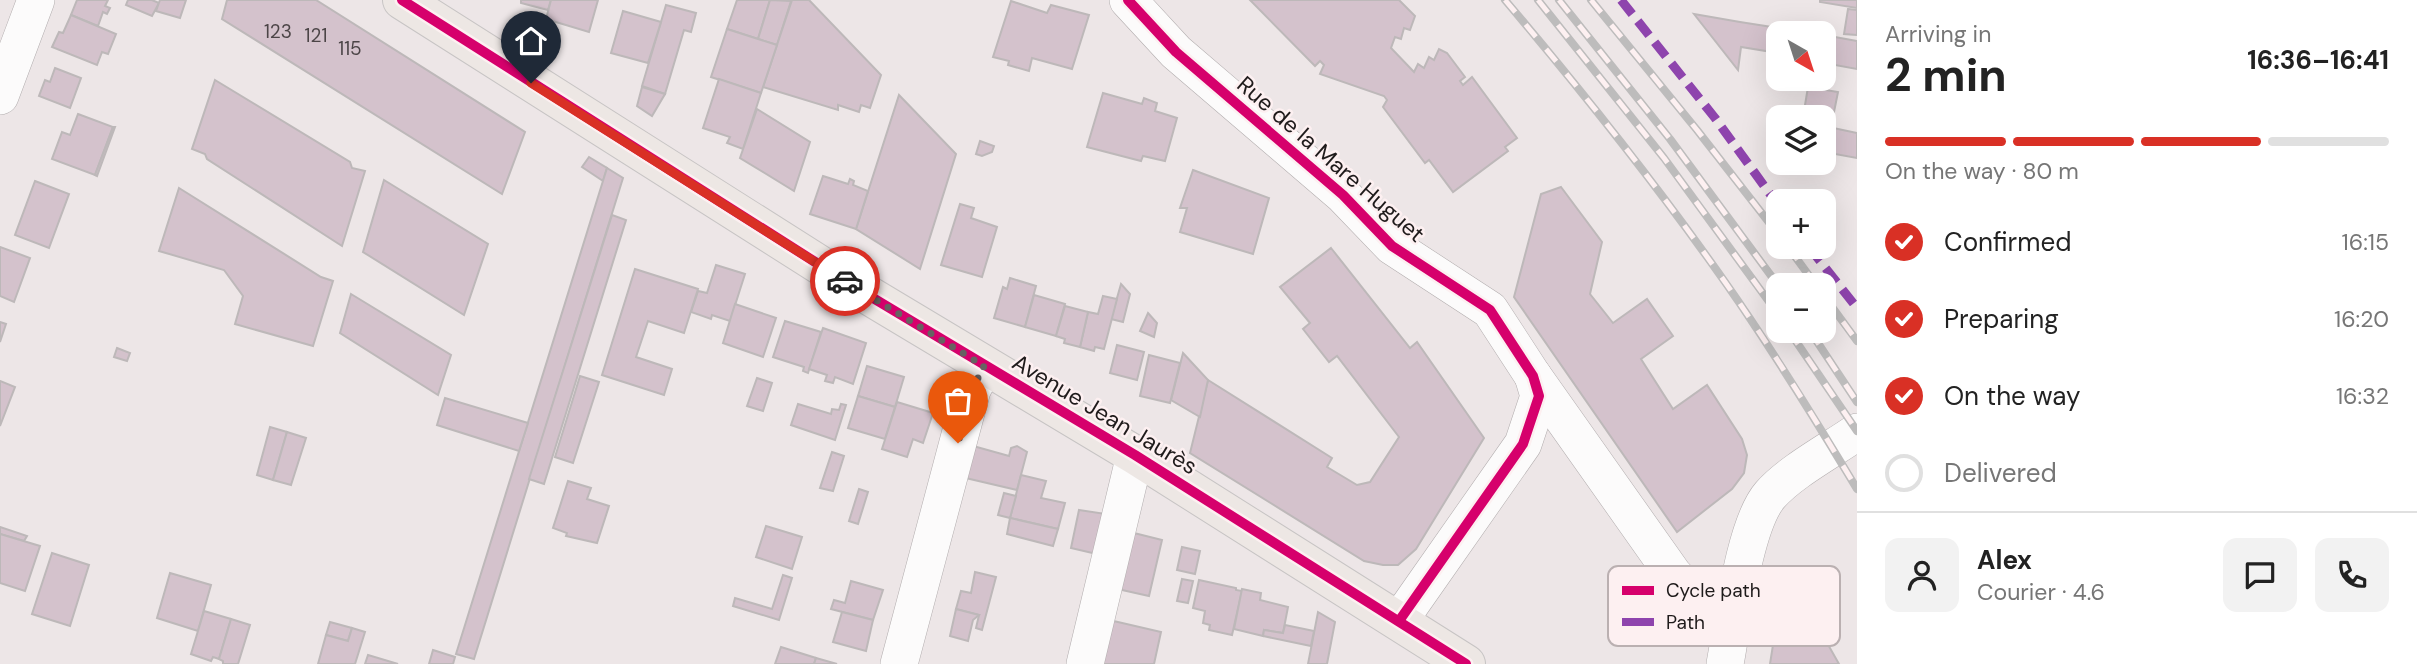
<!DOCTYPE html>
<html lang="en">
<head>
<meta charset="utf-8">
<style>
  body { margin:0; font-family:"DM Sans",sans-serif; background:#f2f2f2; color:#222; height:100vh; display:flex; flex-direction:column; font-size:26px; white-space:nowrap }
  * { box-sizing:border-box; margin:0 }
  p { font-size:23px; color:#767676 }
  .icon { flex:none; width:38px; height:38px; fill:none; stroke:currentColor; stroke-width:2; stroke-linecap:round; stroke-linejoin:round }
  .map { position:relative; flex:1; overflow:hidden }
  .details { display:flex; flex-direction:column; background:#fff; width:560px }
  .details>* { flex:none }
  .needle { width:46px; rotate:141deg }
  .fabs { position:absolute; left:1766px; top:21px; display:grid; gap:14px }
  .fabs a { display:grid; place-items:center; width:70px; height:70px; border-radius:14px; background:#fff; box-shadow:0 7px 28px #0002; font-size:35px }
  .pin { position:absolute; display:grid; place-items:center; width:60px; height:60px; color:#fff; margin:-72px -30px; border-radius:50% 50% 50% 0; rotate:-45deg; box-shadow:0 0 7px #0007 }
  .pin .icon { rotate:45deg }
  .courier { position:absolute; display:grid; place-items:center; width:70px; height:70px; margin:-35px; border:5px solid #d93025; border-radius:50%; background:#fff; color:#222; box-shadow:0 2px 9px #0007 }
  .summary em { font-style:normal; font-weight:700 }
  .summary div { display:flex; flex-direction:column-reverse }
  .summary { display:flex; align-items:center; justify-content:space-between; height:119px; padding:0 28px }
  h1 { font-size:46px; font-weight:700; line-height:52px }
  .bar { display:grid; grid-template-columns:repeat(4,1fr); gap:10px 7px; align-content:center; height:84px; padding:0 28px }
  .bar i { height:9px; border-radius:5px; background:#e0e0e0 }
  .bar .selected { background:#d93025 }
  .bar p { grid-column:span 4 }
  .line { display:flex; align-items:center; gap:18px; padding:0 28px; border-top:2px solid #e0e0e0 }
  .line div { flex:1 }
  .round { display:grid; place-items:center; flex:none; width:74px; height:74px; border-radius:14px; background:#f2f2f2 }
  ol { padding:0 28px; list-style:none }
  li { display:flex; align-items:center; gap:21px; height:77px }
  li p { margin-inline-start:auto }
  li .icon { padding:7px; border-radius:50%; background:#d93025; color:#fff; stroke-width:4 }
  li:last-child { color:#767676 }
  li i { width:38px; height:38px; border:4px solid #e0e0e0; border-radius:50% }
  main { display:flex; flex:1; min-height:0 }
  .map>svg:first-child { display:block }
  .building { fill:#d4c2cc; stroke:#bdb8b9; stroke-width:2 }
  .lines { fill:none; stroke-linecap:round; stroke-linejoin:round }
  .minor-casing { stroke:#b2adae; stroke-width:38 }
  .major-casing { stroke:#c7c4c4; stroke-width:40 }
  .minor { stroke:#fcfbfb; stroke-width:37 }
  .major { stroke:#ede7e4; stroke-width:38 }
  .rail-casing { stroke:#bdbcbc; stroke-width:8 }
  .rail { stroke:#fdf0f1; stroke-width:5; stroke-dasharray:16; stroke-linecap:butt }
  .quiet { stroke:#8e44ad; stroke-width:9; stroke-dasharray:18 9; stroke-linecap:butt }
  .cycleway-casing { stroke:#fdf0f1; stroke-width:15 }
  .cycleway { stroke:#d6006c; stroke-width:10 }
  .done { stroke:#676262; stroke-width:7; stroke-dasharray:0 12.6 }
  .route { stroke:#d93025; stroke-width:9 }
  .labels { text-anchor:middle; stroke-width:5; stroke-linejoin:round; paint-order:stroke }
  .number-label { font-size:19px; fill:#4c4547 }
  .street-label { font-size:23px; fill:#1f1b1b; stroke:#fdf0f1 }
  .key { fill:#fdf0f1; stroke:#bab0b1; stroke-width:2 }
  .key-label { font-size:19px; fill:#1f1b1b }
</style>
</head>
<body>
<main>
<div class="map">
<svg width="1857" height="664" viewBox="0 0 1857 664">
  <rect width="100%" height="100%" fill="#ede6e7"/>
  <g class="building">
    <path d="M77 0H108L105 6 110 8 107 14 103 12 98 26 71 15Z"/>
    <path d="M128 0H152L159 3 152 16 126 5Z"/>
    <path d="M160 0H186L180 18 156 11Z"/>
    <path d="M227 0H316L525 132 502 194 222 19Z"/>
    <path d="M521 0H551L548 10 521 3Z"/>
    <path d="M551 0H598L589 32 546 19Z"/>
    <path d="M737 0H770L758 39 727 29Z"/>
    <path d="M770 0 791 1 777 45 758 39Z"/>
    <path d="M809 0 881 75 870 108 861 105 859 112 838 105V110L763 87 792 0Z"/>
    <path d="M1250 0H1399L1415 16 1410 30 1404 28 1401 39 1395 37 1391 48 1414 72 1418 64 1424 68 1429 57 1434 60 1439 49 1447 53 1465 77 1460 81 1463 85 1472 77 1517 138 1505 147 1508 151 1453 192 1429 160 1425 163 1383 107 1387 100 1384 96 1320 74 1324 65 1320 61 1315 66Z"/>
    <path d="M1820 0H1857V8L1820 2Z"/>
    <path d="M1011 1 1047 13 1051 5 1089 15 1072 69 1032 58 1029 71 1008 65 1009 61 993 57Z"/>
    <path d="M666 5 696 13 691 32 684 30 665 94 642 86Z"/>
    <path d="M1848 9 1857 10V35L1844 34Z"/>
    <path d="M623 11 661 22 648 63 611 53Z"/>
    <path d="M1694 14 1740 22 1811 33H1778V53L1741 47 1738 70Z"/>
    <path d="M71 15 116 34 108 54 102 52 97 65 52 47 59 32 63 33Z"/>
    <path d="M727 29 777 45 761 93 711 77Z"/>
    <path d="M1824 35 1857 41V69L1824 63Z"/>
    <path d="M55 68 81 78 70 108 39 96 45 80 50 82Z"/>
    <path d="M719 79 761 93 743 149 727 143 730 137 703 128Z"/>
    <path d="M215 80 350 162 352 168 365 171 342 246 207 159 205 154 192 149Z"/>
    <path d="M642 87 665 94 652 116 637 106Z"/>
    <path d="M1808 87 1838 92 1831 127 1824 126V117H1803Z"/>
    <path d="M1103 93 1142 104 1144 98 1157 103 1155 111 1177 118 1165 161 1143 156 1141 161 1087 147Z"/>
    <path d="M899 95 956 154 920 269 856 229Z"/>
    <path d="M757 109 810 142 794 191 740 158Z"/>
    <path d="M78 114 113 127 95 175 52 159 62 132 70 135Z"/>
    <path d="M1824 126 1857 133V158L1824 152Z"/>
    <path d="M113 127H115L97 176 95 175Z"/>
    <path d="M980 141 994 146 992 152 982 156 976 154Z"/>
    <path d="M589 157 607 168 603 181 582 167Z"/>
    <path d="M607 168 623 178 474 659 456 654Z"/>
    <path d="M1193 170 1269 198 1253 254 1180 232 1187 208H1180Z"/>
    <path d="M823 176 848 184 850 179 854 181 853 185 868 191 856 229 810 214Z"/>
    <path d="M384 180 488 244 464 315 363 252Z"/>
    <path d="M35 181 69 194 49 248 15 235Z"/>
    <path d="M1561 187 1602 242 1590 294 1613 323 1647 299 1673 336 1641 359 1673 409 1707 385 1742 439 1747 455 1744 473 1732 489 1677 532 1514 297 1541 194Z"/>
    <path d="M179 188 321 277 333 281 313 346 235 324 243 296 224 270 159 251Z"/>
    <path d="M960 204 974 208 971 218 997 227 982 277 941 265Z"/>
    <path d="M612 215 626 220 544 484 529 479Z"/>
    <path d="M0 247 30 258 14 302 0 296Z"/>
    <path d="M1331 248 1410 348 1417 342 1484 438 1416 549 1398 565H1383L1364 561 1190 453 1208 380 1332 458 1327 467 1357 485 1370 482 1399 437 1337 356 1329 362 1303 329 1310 323 1280 287Z"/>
    <path d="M716 265 745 274 730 321 712 315 711 319 691 312 698 291 707 293Z"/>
    <path d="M635 269 698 289 684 333 648 321 636 357 672 369 664 395 602 375Z"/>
    <path d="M1010 278 1036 286 1025 327 994 318 1003 287 1007 289Z"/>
    <path d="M1121 284 1130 294 1123 322 1111 319Z"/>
    <path d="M351 294 451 355 438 395 340 333Z"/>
    <path d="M1034 295 1065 304 1056 336 1025 327Z"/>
    <path d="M1103 296 1117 299 1104 349 1095 347 1094 351 1080 347 1088 312 1098 314Z"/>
    <path d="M735 304 776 318 763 357 723 343Z"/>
    <path d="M1065 306 1088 312 1080 347 1064 343 1065 339 1056 336Z"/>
    <path d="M1148 313 1157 323 1154 337 1140 331Z"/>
    <path d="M785 321 821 332 808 373 803 371 804 367 773 357Z"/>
    <path d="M0 322 6 324 0 342Z"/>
    <path d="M823 328 866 343 853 384 835 377 833 383 825 381 827 375 809 369Z"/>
    <path d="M1117 345 1144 352 1137 380 1110 373Z"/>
    <path d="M117 348 130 353 127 361 114 357Z"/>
    <path d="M1183 353 1208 380 1200 417 1171 400Z"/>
    <path d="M1149 355 1180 363 1170 403 1140 396Z"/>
    <path d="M867 366 904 377 895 407 858 396Z"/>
    <path d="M580 376 599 382 573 463 555 457Z"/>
    <path d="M757 378 772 383 763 411 747 406Z"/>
    <path d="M0 381 15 387 0 426Z"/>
    <path d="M858 396 895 407 885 439 848 428Z"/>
    <path d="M445 398 528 423 519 451 437 425Z"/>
    <path d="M897 402 933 413 923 443 913 439 907 457 882 449Z"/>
    <path d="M798 404 831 414 832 409 839 410 841 404 846 405 835 440 791 425Z"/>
    <path d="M270 427 287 432 273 480 257 475Z"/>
    <path d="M287 432 306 438 291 485 273 480Z"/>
    <path d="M966 444 1009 456 1011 448 1017 446 1027 452 1017 490 957 476Z"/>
    <path d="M832 452 844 456 833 491 820 488Z"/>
    <path d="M1021 475 1046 481 1041 498 1065 503 1058 529 1010 518Z"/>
    <path d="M568 481 591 488 587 499 609 506 597 543 566 536 567 533 553 528Z"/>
    <path d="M859 489 868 492 858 524 849 521Z"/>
    <path d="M1004 493 1016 496 1010 518 998 515Z"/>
    <path d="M1079 510 1106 514 1101 555 1071 548Z"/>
    <path d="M1010 518 1058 529 1053 546 1007 534Z"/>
    <path d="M766 526 802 537 792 569 756 557Z"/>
    <path d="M0 527 27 536 24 541 0 534Z"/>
    <path d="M1126 531 1162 540 1149 596 1113 588Z"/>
    <path d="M0 534 40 546 25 591 0 583Z"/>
    <path d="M1182 547 1200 551 1195 574 1177 570Z"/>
    <path d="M52 553 89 565 70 626 32 614Z"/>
    <path d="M975 572 996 577 982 630 976 628 979 615 956 609 961 591 971 593Z"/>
    <path d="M170 573 211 585 198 631 157 618Z"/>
    <path d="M783 575 792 578 779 620 733 606 735 598 772 609Z"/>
    <path d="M1182 579 1193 581 1188 603 1177 601Z"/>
    <path d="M1199 580 1236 588V590L1242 591 1232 635 1209 630 1210 625 1203 623 1205 611 1193 608Z"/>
    <path d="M851 581 883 590 873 620 831 609 834 600 845 603Z"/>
    <path d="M1769 581 1796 588 1839 664H1770L1776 626 1761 623Z"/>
    <path d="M1242 589 1261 593 1260 600 1288 607 1283 633 1264 630 1263 636 1234 629Z"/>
    <path d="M956 609 979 615 973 620 968 641 950 636Z"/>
    <path d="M204 611 231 619 219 659 213 657 211 661 191 654Z"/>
    <path d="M842 612 873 620 866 651 833 642Z"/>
    <path d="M1318 612 1335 622 1327 664H1308Z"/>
    <path d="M231 619 250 625 238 664H223V661L219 659Z"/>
    <path d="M1105 619 1161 632 1154 664H1094Z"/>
    <path d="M330 622 352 628 348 641 326 635Z"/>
    <path d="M1285 625 1314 631 1311 646 1263 636 1264 630 1283 633Z"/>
    <path d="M352 628 365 632 355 664H318L326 635 348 641Z"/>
    <path d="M781 647 816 658 814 664H775Z"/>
    <path d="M433 650 455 657 453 664H429Z"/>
    <path d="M368 655 398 664H365Z"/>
    <path d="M816 658 837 664H814Z"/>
  </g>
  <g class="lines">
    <defs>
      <g id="minor">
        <path d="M1128 0 1176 52 1343 195 1392 246 1490 310 1533 376 1673 574 1730 634"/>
        <path d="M0 96 36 0"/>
        <path d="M1399 621 1523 444 1539 396 1533 376"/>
        <path d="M899 664 972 390 984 366"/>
        <path d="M1085 664 1135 455"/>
        <path d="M1725 664C1733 622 1744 525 1770 495 1790 472 1831 450 1857 432"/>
      </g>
      <path id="major" d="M402 0 853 286 1135 455 1466 664"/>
    </defs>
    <use href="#minor" class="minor-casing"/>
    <use href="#major" class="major-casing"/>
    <use href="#minor" class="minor"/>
    <use href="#major" class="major"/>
    <defs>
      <g id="rail">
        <path d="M1505 0C1582 91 1656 184 1725 282 1772 349 1815 419 1857 489"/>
        <path d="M1538 0 1664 158 1778 314"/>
        <path d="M1559 0 1670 139 1778 285"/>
        <path d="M1591 0 1697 130 1778 234"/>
        <path d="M1788 247 1816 285"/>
        <path d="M1824 296 1857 341"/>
        <path d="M1789 331 1857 431"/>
        <path d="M1810 331 1857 402"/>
      </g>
    </defs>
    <use href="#rail" class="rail-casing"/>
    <use href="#rail" class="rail"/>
    <g class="quiet">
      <path d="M1621 0 1715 118 1778 205"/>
      <path d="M1809 247 1857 308"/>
    </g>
    <defs>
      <g id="cycleway">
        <path d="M402 0 853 286 1135 455 1466 664"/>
        <path d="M1128 0 1176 52 1343 195 1392 246 1490 310 1533 376 1539 396 1523 444 1399 621"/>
      </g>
    </defs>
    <use href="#cycleway" class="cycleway-casing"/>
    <use href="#cycleway" class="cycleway"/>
  </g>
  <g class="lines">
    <path class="done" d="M845 281 984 366 972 390 958 443"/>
    <path class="route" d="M531 83 845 281"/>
  </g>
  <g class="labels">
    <g class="number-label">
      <text x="278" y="38">123</text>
      <text x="316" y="42">121</text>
      <text x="350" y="55">115</text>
    </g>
    <g class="street-label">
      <text transform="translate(1331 159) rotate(41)" y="8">Rue de la Mare Huguet</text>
      <text transform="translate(1105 414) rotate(31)" y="8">Avenue Jean Jaurès</text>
    </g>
  </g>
  <rect x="1608" y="566" width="232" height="80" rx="10" class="key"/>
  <rect x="1622" y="586" width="32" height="9" fill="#d6006c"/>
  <rect x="1622" y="618" width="32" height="8" fill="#8e44ad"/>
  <g class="key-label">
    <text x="1666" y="597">Cycle path</text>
    <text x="1666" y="629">Path</text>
  </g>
</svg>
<div class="fabs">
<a><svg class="needle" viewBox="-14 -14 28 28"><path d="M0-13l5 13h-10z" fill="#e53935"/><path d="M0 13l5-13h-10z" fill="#767676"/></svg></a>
<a><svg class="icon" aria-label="layers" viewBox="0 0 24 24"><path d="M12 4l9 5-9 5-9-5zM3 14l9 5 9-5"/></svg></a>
<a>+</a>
<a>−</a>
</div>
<div class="pin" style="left:958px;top:443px;background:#ea580c"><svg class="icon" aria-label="bag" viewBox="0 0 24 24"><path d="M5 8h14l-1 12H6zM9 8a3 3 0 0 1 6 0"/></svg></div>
<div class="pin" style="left:531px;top:83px;background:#1f2937"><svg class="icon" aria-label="home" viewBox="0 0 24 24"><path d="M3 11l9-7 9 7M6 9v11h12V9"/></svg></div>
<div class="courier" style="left:845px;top:281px"><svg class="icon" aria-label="car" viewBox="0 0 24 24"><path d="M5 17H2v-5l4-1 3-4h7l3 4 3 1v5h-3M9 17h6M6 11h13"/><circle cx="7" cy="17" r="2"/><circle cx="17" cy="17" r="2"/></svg></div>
</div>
<section class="details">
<div class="summary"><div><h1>2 min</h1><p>Arriving in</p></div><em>16:36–16:41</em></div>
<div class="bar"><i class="selected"></i><i class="selected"></i><i class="selected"></i><i></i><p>On the way · 80 m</p></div>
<ol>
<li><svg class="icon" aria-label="check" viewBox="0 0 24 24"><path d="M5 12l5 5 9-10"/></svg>Confirmed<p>16:15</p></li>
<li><svg class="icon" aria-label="check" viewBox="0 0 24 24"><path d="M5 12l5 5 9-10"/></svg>Preparing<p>16:20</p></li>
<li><svg class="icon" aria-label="check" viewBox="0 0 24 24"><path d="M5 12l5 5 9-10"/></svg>On the way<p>16:32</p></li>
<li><i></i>Delivered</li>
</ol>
<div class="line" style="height:126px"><a class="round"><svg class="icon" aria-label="person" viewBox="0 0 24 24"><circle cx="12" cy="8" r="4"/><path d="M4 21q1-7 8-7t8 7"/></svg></a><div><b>Alex</b><p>Courier · 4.6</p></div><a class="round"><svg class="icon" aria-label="chat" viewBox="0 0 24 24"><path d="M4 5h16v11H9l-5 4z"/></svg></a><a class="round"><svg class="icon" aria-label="phone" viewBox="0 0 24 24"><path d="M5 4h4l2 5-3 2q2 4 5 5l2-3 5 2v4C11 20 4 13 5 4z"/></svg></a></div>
</section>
</main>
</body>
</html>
